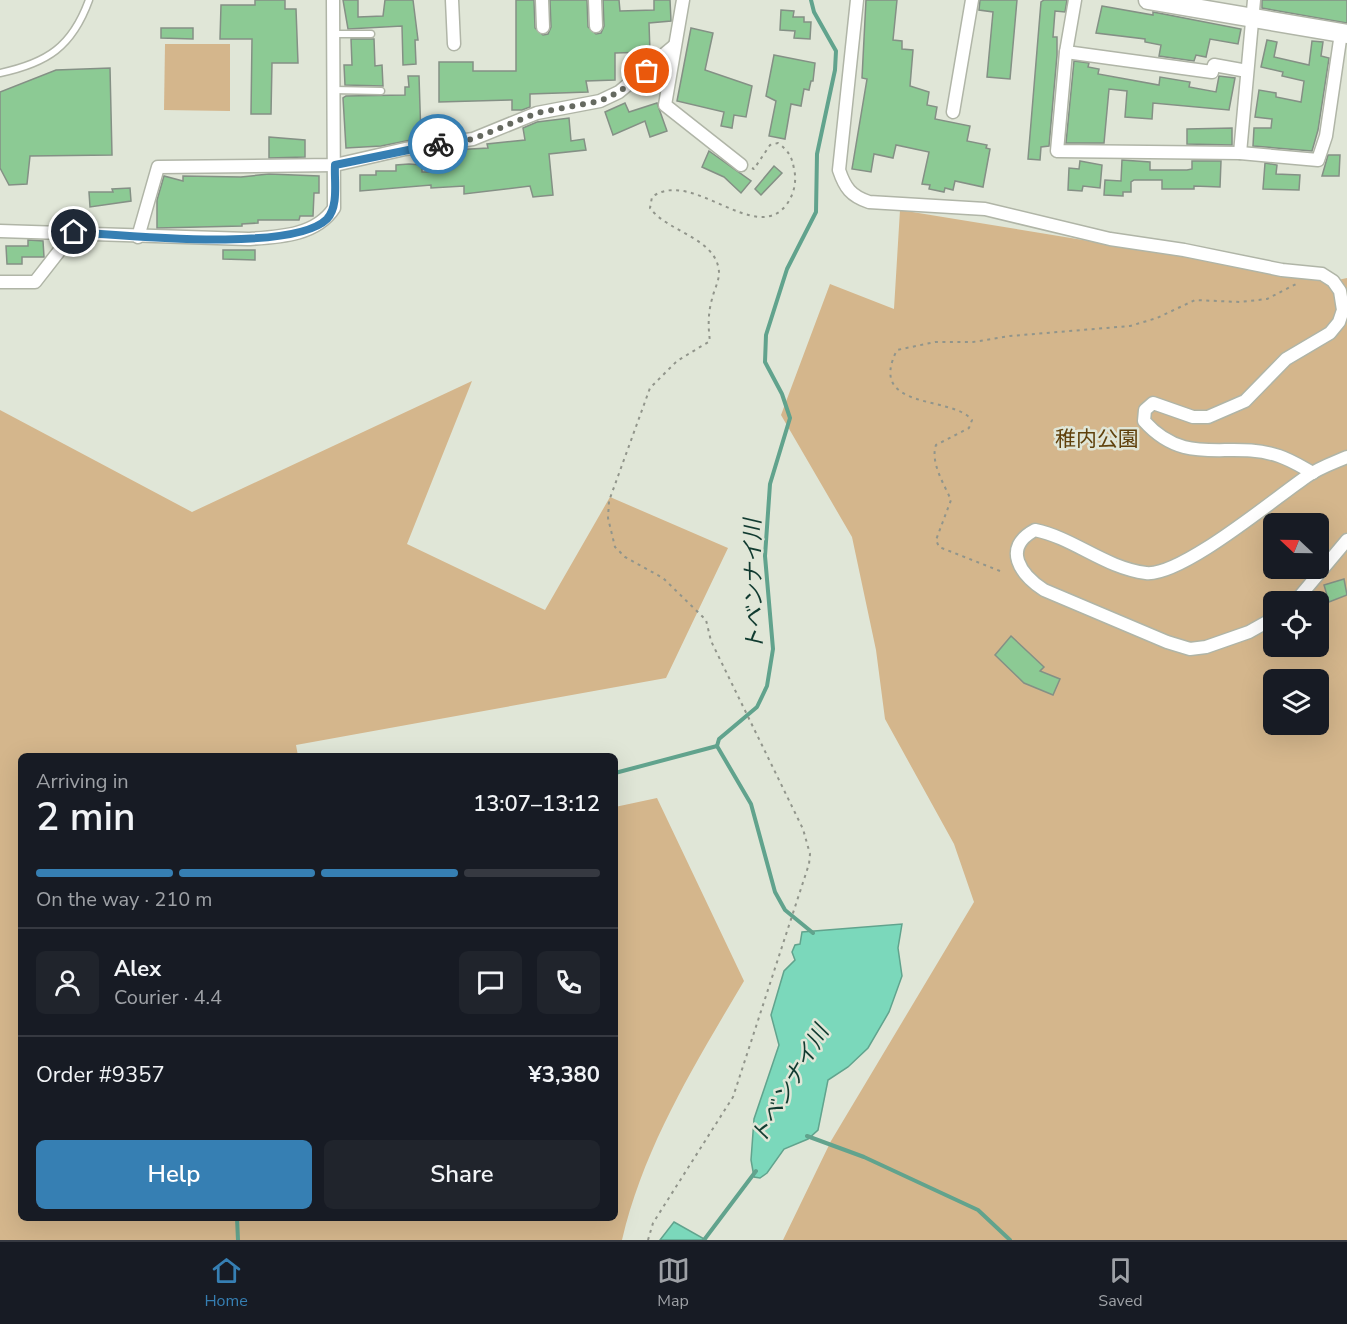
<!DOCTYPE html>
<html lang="en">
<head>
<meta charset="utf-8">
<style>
  body { margin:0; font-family:"Nunito Sans","Noto Sans JP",sans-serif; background:#20242c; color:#f1f3f6; height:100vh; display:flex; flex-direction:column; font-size:22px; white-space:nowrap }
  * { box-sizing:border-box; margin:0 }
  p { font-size:20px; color:#9ea1a6 }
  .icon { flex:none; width:33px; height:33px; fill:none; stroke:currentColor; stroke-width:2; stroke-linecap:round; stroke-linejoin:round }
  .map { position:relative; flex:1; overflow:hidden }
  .details { position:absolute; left:18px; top:753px; width:600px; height:468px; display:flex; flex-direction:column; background:#171b24; border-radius:9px; box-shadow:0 6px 24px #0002 }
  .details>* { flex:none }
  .needle { width:39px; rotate:292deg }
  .fabs { position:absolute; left:1263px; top:513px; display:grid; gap:12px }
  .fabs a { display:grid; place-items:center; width:66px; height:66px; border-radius:9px; background:#171b24; box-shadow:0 6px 24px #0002; font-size:30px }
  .pin { position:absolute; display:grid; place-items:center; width:51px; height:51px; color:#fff; margin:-26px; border:3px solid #fff; border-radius:50%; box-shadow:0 2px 6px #0007 }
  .courier { position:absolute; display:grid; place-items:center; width:60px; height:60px; margin:-30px; border:4px solid #367fb3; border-radius:50%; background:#fff; color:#222; box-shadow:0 2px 8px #0007 }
  .head em { font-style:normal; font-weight:600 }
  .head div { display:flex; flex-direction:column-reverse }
  .head { display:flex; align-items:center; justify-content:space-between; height:102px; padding:0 18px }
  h1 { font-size:39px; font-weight:600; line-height:45px }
  .bar { display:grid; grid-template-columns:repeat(4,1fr); gap:9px 6px; align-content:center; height:72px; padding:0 18px }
  .bar i { height:8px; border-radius:4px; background:#363941 }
  .bar .active { background:#367fb3 }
  .bar p { grid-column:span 4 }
  .line { display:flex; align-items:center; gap:15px; padding:0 18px; border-top:2px solid #363941 }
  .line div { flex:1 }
  .round { display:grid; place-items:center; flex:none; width:63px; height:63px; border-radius:9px; background:#20242c }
  .button { display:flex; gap:12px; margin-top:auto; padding:12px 18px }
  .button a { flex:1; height:69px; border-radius:9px; background:#367fb3; color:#fff; font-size:24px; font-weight:600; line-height:69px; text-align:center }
  .button a+a { background:#20242c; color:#f1f3f6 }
  .tab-bar { display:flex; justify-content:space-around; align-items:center; height:84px; border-top:2px solid #363941; background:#171b24; font-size:16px; color:#9ea1a6 }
  .tab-bar a { display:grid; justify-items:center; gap:3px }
  .tab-bar .active { color:#367fb3 }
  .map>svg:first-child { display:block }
  .green { fill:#d4b68c; fill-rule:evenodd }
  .water { fill:#7bd8bb; stroke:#61a38d; stroke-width:1.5 }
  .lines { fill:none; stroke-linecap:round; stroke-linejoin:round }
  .stream { stroke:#61a38d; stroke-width:4 }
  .building { fill:#8cca94; stroke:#849085; stroke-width:1.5 }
  .lane-casing { stroke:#b0b5a7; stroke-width:9 }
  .street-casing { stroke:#b0b5a7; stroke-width:15 }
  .secondary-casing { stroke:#b0b5a7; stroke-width:21 }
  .path { stroke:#91958b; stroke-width:2; stroke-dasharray:3 4.5; stroke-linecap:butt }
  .lane { stroke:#fff; stroke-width:6 }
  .street { stroke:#fff; stroke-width:12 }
  .secondary { stroke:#fff; stroke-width:18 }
  .done { stroke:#666a61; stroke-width:6; stroke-dasharray:0 10.8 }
  .route { stroke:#367fb3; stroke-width:8 }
  .labels { text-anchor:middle; stroke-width:5; stroke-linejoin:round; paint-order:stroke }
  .park-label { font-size:21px; fill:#5f410c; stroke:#e0e6d7 }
  .water-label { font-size:22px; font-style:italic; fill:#113b30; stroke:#e0e6d7 }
</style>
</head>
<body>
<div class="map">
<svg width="1347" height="1240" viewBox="0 0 1347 1240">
  <rect width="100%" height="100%" fill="#e0e6d7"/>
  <g class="green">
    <path d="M165 44H230V111L164 110Z"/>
    <path d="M900 210 1333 281 1347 278V1240H783L831 1141 974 902 954 844 885 719 876 650 852 537 781 415 830 284 894 309ZM1274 524H1318V568H1274ZM1274 602H1318V646H1274ZM1274 680H1318V724H1274Z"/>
    <path d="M472 381 407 544 545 610 610 497 728 548 666 678 296 745 298 756H21V1218H615V807L657 798 744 981C695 1064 644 1146 622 1240H0V410L192 512Z"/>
  </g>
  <g class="water">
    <path d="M902 924 898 948 902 976 889 1012 868 1048 848 1067 828 1080 818 1130 808 1139 784 1149 767 1173 760 1178 754 1177 751 1160 754 1119 779 1045 771 1015 784 971 795 960 792 952 795 945 800 944 802 932Z"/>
    <path d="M674 1222 706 1240H660Z"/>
  </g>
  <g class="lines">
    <g class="stream">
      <path d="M811 0 814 12 836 51 835 70 817 154 816 212 787 269 766 335 765 362 782 394 790 418 770 484 765 556 773 649 767 686 757 707 719 739 717 746 751 804 775 892 785 910 813 933"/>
      <path d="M615 773 717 746"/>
      <path d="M807 1136 864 1157 978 1210 1010 1240"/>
      <path d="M237 1218 238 1240"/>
      <path d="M704 1240 756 1171"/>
    </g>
  </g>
  <g class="building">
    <path d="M255 0H285V9H296L298 63H272L271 114H251L252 39H220L221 5H255Z"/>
    <path d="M343 0H358V17L383 16 385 0H413L418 40H415L416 64 403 65 402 26 348 29Z"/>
    <path d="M516 0H534L535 28 543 35 548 34 551 27 550 0H587L588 27 596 34 601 33 604 26 603 0H619L620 11 654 10V0H670L671 21 649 23 650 52 615 53V80L586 81 588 92 530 94V107L522 110H512V100L439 102V62H473V71H516Z"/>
    <path d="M866 0H897L893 40 902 41V49L913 50 910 86 929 92 927 105 937 107 935 119 970 126 967 141 987 145 986 148 990 149 983 187 955 181 953 190 945 188 944 192 929 189 930 185 922 184 929 152 896 145 893 158 874 154 871 172 852 169 867 79 862 78Z"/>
    <path d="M980 0H1017L1010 79 987 77 993 12 979 10Z"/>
    <path d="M1044 0H1067L1065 12 1055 11 1053 37H1057V55L1049 146 1041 147 1040 160 1028 159 1041 2Z"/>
    <path d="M1262 0H1347V23L1262 8Z"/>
    <path d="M1102 6 1153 15V12L1241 29 1238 44 1210 39 1206 57 1196 55 1194 61 1159 56 1161 45 1145 42V39L1096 33Z"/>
    <path d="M781 10 794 11 793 17H804V22H811L810 39 794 38 795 31 780 30Z"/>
    <path d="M161 28H193V39L161 38Z"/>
    <path d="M691 28 713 33 705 70 752 86 746 117 734 115 732 128 721 126 724 112 677 101Z"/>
    <path d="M351 39H374L375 66 382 65 383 86 345 85 344 65H352Z"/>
    <path d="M1267 40 1277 42 1274 57 1309 65 1312 41 1323 42 1321 56 1329 58 1318 130 1312 151 1253 146 1254 128H1271L1272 119 1255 117 1259 90 1276 93V97L1301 102 1304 81 1282 76 1283 72 1261 67Z"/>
    <path d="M774 55 815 63 813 81H811L809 90 804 89 801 106 791 104 785 139 769 136 776 101 766 96Z"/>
    <path d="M1074 61 1089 63 1088 67 1099 69 1098 74 1159 85 1160 77 1190 82 1189 87 1216 92 1219 76 1235 78 1229 110 1153 103 1152 119 1125 117 1127 91 1109 89 1104 143H1066Z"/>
    <path d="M110 68 112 155 30 156 27 184 9 185 0 168V92L56 70Z"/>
    <path d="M408 76H419L421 138 381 146 346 148 343 98 346 96 405 95V87H409Z"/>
    <path d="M625 103 629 112 657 103 667 131 650 137 645 121 613 135 605 112Z"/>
    <path d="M569 118 571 141 584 139 586 150 549 154 553 195 533 197 530 186 464 194V186L431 188V185L360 191V175H376V171H396V165L409 164 422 165V172H439V161L453 160V150L488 148 487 144 525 140 523 128 537 122Z"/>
    <path d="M1232 128V145L1187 144V129Z"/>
    <path d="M269 137 305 140V157L269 158Z"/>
    <path d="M709 151 751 181 741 193 724 177 702 167Z"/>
    <path d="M1328 155H1340L1339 176H1322Z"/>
    <path d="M1122 160 1150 162V170H1187L1192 169V161H1221L1220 187 1194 186V189H1162V180H1134L1131 182V192H1123V196L1104 195 1105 180 1121 181Z"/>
    <path d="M1080 161 1102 165 1100 188 1083 186 1082 191 1068 190 1069 168 1079 169Z"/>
    <path d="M1265 163 1277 165 1276 174 1300 175 1299 190 1263 189Z"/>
    <path d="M774 166 782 173 761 195 755 189Z"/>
    <path d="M269 174 319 176V193H314L313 216H300L299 220H258V223L242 224V226L157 228V200L164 176 183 181V176L241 177Z"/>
    <path d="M130 188 131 201 90 207 89 192H113L112 189Z"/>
    <path d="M28 240 43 241 44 257H22V264H7L6 246H28Z"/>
    <path d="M223 250H255V260L223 259Z"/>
    <path d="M1344 579 1347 595 1329 602 1324 585Z"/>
    <path d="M1011 636 1044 667 1040 671 1060 679 1053 695 1024 683 995 655Z"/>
  </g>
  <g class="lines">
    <defs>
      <g id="lane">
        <path d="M334 34H371"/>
        <path d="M0 73C47 63 72 47 89 0"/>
        <path d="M334 90 381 91"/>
      </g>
      <g id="street">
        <path d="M452 0 454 44"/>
        <path d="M542 0 543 27"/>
        <path d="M595 0 596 26"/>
        <path d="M683 0 665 105 741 165"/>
        <path d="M857 0 839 170C845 188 851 196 869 202L985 209 1110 239 1184 250 1282 270 1322 274 1333 281 1340 291 1343 310 1339 322 1330 333 1286 359 1245 401 1208 417H1193L1153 403 1145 410 1144 421C1187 469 1228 439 1279 456 1291 460 1302 467 1313 473"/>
        <path d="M1075 0 1066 52 1057 151 1240 153 1318 160 1326 136 1341 33"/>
        <path d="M1066 52 1212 72 1214 65 1247 71"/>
        <path d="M953 112 972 0"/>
        <path d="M1240 153 1254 0"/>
        <path d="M0 231 248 239C278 237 316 236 334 208L333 0"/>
        <path d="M138 237 158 167 335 165 405 149 473 139 537 113 600 101 619 92 674 46"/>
        <path d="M0 282H35L74 232"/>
        <path d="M1295 602 1347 540"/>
        <path d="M1274 618 1249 632 1206 647 1190 649 1167 642 1044 590C1021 575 1001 548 1035 530 1074 538 1105 568 1146 573 1181 577 1275 498 1306 477 1318 468 1333 463 1347 457"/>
      </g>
      <path id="secondary" d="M1148 0 1347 34"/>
    </defs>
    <use href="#lane" class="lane-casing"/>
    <use href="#street" class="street-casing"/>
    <use href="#secondary" class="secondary-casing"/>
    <g class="path">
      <path d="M1000 571 939 547 936 540 951 500C944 484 930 462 936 445L969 428 972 420C952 395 866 411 897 350L935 342H973L1010 336 1130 326 1157 318 1195 300 1240 302 1267 299 1296 284"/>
      <path d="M648 1240 653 1223 733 1097 809 864 810 854 803 829 711 641 706 620 663 578 625 557 615 547 608 518 609 501 650 388 677 361 710 341C708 327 708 313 712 299 714 290 719 282 719 272 717 238 667 232 650 208L652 197C692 167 756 247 787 204 794 194 797 181 794 169 792 157 789 151 778 143L770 145 754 169 752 168"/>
    </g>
    <use href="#lane" class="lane"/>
    <use href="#street" class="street"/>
    <use href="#secondary" class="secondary"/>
  </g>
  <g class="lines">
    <path class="done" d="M438 144 473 139 537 113 600 101 619 92 647 71"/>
    <path class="route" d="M74 232C123 235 293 253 327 219 339 206 334 181 335 165L438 144"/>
  </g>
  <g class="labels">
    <g class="park-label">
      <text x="1097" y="446">稚内公園</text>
    </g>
    <g class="water-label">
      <text transform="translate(753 585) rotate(-91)" y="8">トベンナイ川</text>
      <text transform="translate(789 1084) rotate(-60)" y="8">トベンナイ川</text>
    </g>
  </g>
</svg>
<div class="fabs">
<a><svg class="needle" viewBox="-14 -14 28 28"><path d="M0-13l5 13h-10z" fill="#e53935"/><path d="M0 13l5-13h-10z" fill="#9ea1a6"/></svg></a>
<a><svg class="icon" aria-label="locate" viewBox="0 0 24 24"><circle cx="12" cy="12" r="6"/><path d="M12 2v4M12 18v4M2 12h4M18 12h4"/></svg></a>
<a><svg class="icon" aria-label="layers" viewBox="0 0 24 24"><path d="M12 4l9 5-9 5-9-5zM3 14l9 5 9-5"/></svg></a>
</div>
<div class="pin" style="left:647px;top:71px;background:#ea580c"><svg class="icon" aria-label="bag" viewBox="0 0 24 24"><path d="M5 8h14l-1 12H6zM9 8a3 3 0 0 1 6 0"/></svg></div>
<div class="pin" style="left:74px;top:232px;background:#1f2937"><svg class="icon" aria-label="home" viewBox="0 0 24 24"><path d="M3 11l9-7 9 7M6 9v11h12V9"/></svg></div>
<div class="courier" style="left:438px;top:144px"><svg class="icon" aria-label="bike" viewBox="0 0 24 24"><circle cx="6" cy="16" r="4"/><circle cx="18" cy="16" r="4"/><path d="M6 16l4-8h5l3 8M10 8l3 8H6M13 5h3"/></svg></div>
<section class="details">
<div class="head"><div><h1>2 min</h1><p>Arriving in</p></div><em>13:07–13:12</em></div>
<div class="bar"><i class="active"></i><i class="active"></i><i class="active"></i><i></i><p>On the way · 210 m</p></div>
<div class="line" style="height:108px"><a class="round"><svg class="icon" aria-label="person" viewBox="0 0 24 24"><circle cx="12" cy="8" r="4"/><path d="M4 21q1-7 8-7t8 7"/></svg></a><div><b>Alex</b><p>Courier · 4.4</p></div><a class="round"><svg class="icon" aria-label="chat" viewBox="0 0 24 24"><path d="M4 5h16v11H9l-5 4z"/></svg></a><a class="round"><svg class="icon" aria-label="phone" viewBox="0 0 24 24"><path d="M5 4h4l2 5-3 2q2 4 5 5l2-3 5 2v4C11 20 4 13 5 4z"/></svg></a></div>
<div class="line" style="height:78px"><div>Order #9357</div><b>¥3,380</b></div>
<div class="button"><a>Help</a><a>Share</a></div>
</section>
</div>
<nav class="tab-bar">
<a class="active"><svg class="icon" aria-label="home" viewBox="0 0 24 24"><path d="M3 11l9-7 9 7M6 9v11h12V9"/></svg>Home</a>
<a><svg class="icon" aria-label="map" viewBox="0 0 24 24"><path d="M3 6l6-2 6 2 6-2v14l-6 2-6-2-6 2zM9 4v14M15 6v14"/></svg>Map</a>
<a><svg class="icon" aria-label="saved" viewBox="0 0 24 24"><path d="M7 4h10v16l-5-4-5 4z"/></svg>Saved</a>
</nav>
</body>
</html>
